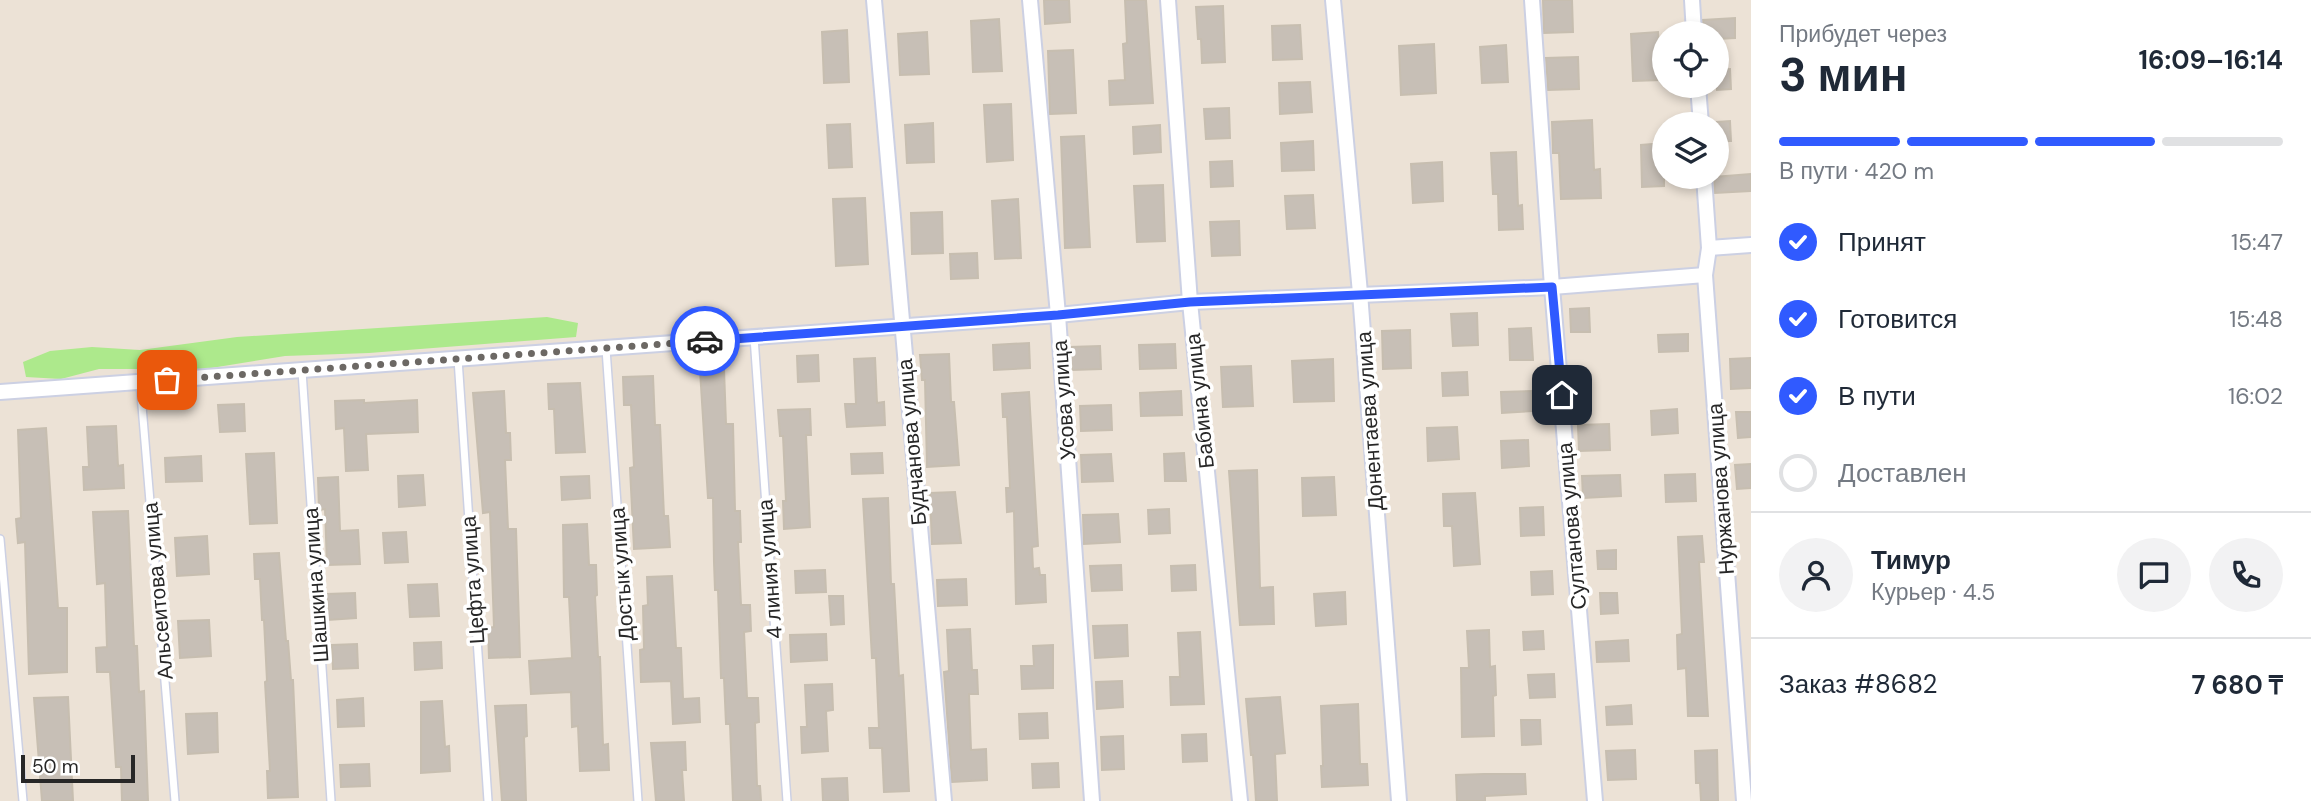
<!DOCTYPE html>
<html lang="ru">
<head>
<meta charset="utf-8">
<style>
  body { margin:0; font-family:"DM Sans",sans-serif; background:#f2f2f3; color:#1f2937; height:100vh; display:flex; flex-direction:column; font-size:26px; white-space:nowrap }
  * { box-sizing:border-box; margin:0 }
  p { font-size:23px; color:#747a83 }
  .icon { flex:none; width:38px; height:38px; fill:none; stroke:currentColor; stroke-width:2; stroke-linecap:round; stroke-linejoin:round }
  .map { position:relative; flex:1; overflow:hidden }
  .panel { display:flex; flex-direction:column; background:#fff; width:560px }
  .panel>* { flex:none }
  .controls { position:absolute; left:1652px; top:21px; display:grid; gap:14px }
  .controls a { display:grid; place-items:center; width:77px; height:77px; border-radius:50%; background:#fff; box-shadow:0 4px 10px #0003; font-size:35px }
  .scale { position:absolute; left:21px; bottom:18px; width:114px; box-sizing:border-box; padding-left:7px; border:4px solid #272727; border-top:0; font-size:19px; line-height:24px; white-space:nowrap; color:#272727; -webkit-text-stroke:5px #fff; paint-order:stroke }
  .pin { position:absolute; display:grid; place-items:center; width:60px; height:60px; color:#fff; margin:-30px; border-radius:14px; box-shadow:0 4px 10px #0006 }
  .courier { position:absolute; display:grid; place-items:center; width:70px; height:70px; margin:-35px; border:5px solid #305aff; border-radius:50%; background:#fff; color:#222; box-shadow:0 2px 9px #0007 }
  .summary em { font-style:normal; font-weight:700 }
  .summary div { display:flex; flex-direction:column-reverse }
  .summary { display:flex; align-items:center; justify-content:space-between; height:119px; padding:0 28px }
  h1 { font-size:46px; font-weight:700; line-height:52px }
  .bar { display:grid; grid-template-columns:repeat(4,1fr); gap:10px 7px; align-content:center; height:84px; padding:0 28px }
  .bar i { height:9px; border-radius:5px; background:#e0e1e3 }
  .bar .selected { background:#305aff }
  .bar p { grid-column:span 4 }
  .line { display:flex; align-items:center; gap:18px; padding:0 28px; border-top:2px solid #e0e1e3 }
  .line div { flex:1 }
  .round { display:grid; place-items:center; flex:none; width:74px; height:74px; border-radius:37px; background:#f2f2f3 }
  ol { padding:0 28px; list-style:none }
  li { display:flex; align-items:center; gap:21px; height:77px }
  li p { margin-inline-start:auto }
  li .icon { padding:7px; border-radius:50%; background:#305aff; color:#fff; stroke-width:4 }
  li:last-child { color:#747a83 }
  li i { width:38px; height:38px; border:4px solid #e0e1e3; border-radius:50% }
  main { display:flex; flex:1; min-height:0 }
  .map>svg:first-child { display:block }
  .green { fill:#ade98c }
  .building { fill:#c7bfb6; stroke:#c7beb0; stroke-width:2 }
  .lines { fill:none; stroke-linecap:round; stroke-linejoin:round }
  .lane-casing { stroke:#ccd0e3; stroke-width:10 }
  .street-casing { stroke:#ccd0e3; stroke-width:18 }
  .lane { stroke:#fff; stroke-width:7 }
  .street { stroke:#fff; stroke-width:14 }
  .done { stroke:#6c6864; stroke-width:7; stroke-dasharray:0 12.6 }
  .route { stroke:#305aff; stroke-width:9 }
  .labels { text-anchor:middle; stroke-width:7; stroke-linejoin:round; paint-order:stroke }
  .street-label { font-size:21px; fill:#272727; stroke:#fff }
</style>
</head>
<body>
<main>
<div class="map">
<svg width="1751" height="801" viewBox="0 0 1751 801">
  <rect width="100%" height="100%" fill="#ece2d6"/>
  <path class="green" d="M547 317 578 323 576 337 369 353 285 356 168 375 137 369H99L61 379 26 377 23 362 50 351 92 347 140 350 237 337Z"/>
  <g class="building">
    <path d="M1044 0H1069L1070 22 1045 24Z"/>
    <path d="M1125 0H1146L1153 103 1110 105 1109 81 1125 80 1123 44 1127 43Z"/>
    <path d="M1543 0H1572L1573 32 1544 33Z"/>
    <path d="M1223 6 1225 62 1202 63 1201 39H1198L1196 7Z"/>
    <path d="M1735 18V38L1717 39V33H1704L1703 20Z"/>
    <path d="M999 19 1002 71 973 72 971 21Z"/>
    <path d="M1300 25 1302 59 1273 60 1272 26Z"/>
    <path d="M847 30 849 82 824 83 822 32Z"/>
    <path d="M927 32 929 74 900 75 898 34Z"/>
    <path d="M1658 32 1661 80 1633 81 1631 34Z"/>
    <path d="M1434 44 1436 93 1401 95 1399 46Z"/>
    <path d="M1506 45 1508 82 1482 83 1480 47Z"/>
    <path d="M1073 50 1076 113 1050 114 1048 51Z"/>
    <path d="M1578 57 1579 89 1548 90 1546 58Z"/>
    <path d="M1730 69 1731 89 1717 90V70Z"/>
    <path d="M1310 82 1312 112 1280 114 1279 83Z"/>
    <path d="M1011 104 1013 160 987 162 984 105Z"/>
    <path d="M1229 108 1230 138 1206 139 1204 109Z"/>
    <path d="M1592 120 1594 170 1600 169 1601 198 1561 199 1559 153H1553L1552 122Z"/>
    <path d="M1730 121 1731 141H1717V122Z"/>
    <path d="M933 123 934 162 907 163 905 125Z"/>
    <path d="M850 124 852 167 829 168 827 125Z"/>
    <path d="M1160 125 1161 152 1134 154 1133 127Z"/>
    <path d="M1084 136 1090 247 1065 248 1061 137Z"/>
    <path d="M1313 141 1314 170 1282 171 1281 143Z"/>
    <path d="M1664 143V186L1642 187 1641 145Z"/>
    <path d="M1516 152 1518 206 1522 205 1523 229 1499 230 1498 194H1493L1491 153Z"/>
    <path d="M1232 161 1233 186 1211 187 1210 162Z"/>
    <path d="M1442 162 1443 201 1413 203 1411 164Z"/>
    <path d="M1751 174V191L1715 193 1714 177Z"/>
    <path d="M1163 185 1165 241 1137 242 1134 186Z"/>
    <path d="M1313 195 1315 228 1287 229 1285 196Z"/>
    <path d="M865 198 868 264 836 266 833 199Z"/>
    <path d="M1018 199 1021 258 995 259 992 201Z"/>
    <path d="M942 212 943 253 912 254 911 213Z"/>
    <path d="M1239 221 1240 255 1212 256 1210 222Z"/>
    <path d="M977 253 978 278 951 279 950 254Z"/>
    <path d="M1589 308 1590 332H1571L1570 309Z"/>
    <path d="M1477 313 1478 345 1453 346 1451 314Z"/>
    <path d="M1531 328 1533 360H1510L1509 329Z"/>
    <path d="M1410 330 1411 368 1383 369 1382 331Z"/>
    <path d="M1688 334V351L1659 352 1658 335Z"/>
    <path d="M1029 343 1030 368 994 370 993 345Z"/>
    <path d="M1175 344 1176 368 1140 369 1139 345Z"/>
    <path d="M1100 346 1101 369 1072 370 1070 347Z"/>
    <path d="M949 354 951 402H954L959 465 927 467 925 380H922L920 355Z"/>
    <path d="M818 355 819 381 798 382 797 356Z"/>
    <path d="M875 358 877 403 884 402 885 425 847 427 845 404H856L854 359Z"/>
    <path d="M1751 358V388L1731 389 1730 359Z"/>
    <path d="M1333 359 1334 401 1294 402 1292 361Z"/>
    <path d="M1251 366 1253 406 1223 407 1221 367Z"/>
    <path d="M724 369 726 424H733L735 511H740L741 542H738L741 605H750L751 631 744 632 747 698H758L759 722 755 723 757 786H760L761 801H733L730 724H726L724 678H721L718 590H715L714 562 713 498H708L700 370Z"/>
    <path d="M1467 372 1468 395 1443 396 1442 373Z"/>
    <path d="M653 376 655 425H660L664 516H668L670 547 634 549 630 468 634 467 631 405H624L623 377Z"/>
    <path d="M580 383 585 452 556 453 554 409H549L548 384Z"/>
    <path d="M504 391 506 433H510L511 460H505L508 529H516L520 657 489 658 488 628 494 627 490 512 483 513 473 393Z"/>
    <path d="M1181 391 1182 415 1141 416 1140 393Z"/>
    <path d="M1532 391 1533 411 1502 413 1501 392Z"/>
    <path d="M1029 392 1038 546 1032 547 1033 569 1039 568 1040 575H1045L1046 602 1016 604 1014 511 1007 512 1006 488H1010L1007 417H1003L1002 394Z"/>
    <path d="M364 400V403L417 400 418 432 366 434 368 470 346 471 344 428 336 429 335 401Z"/>
    <path d="M244 404 245 431 220 432 218 405Z"/>
    <path d="M1111 405 1112 430 1081 431 1080 406Z"/>
    <path d="M810 409 811 435H806L810 527 784 529 783 501H786L783 436H780L778 410Z"/>
    <path d="M1677 409 1678 433 1652 435 1651 411Z"/>
    <path d="M1736 412H1751V437L1738 438Z"/>
    <path d="M1609 424 1610 450 1579 451 1578 425Z"/>
    <path d="M116 426 118 466 123 465 124 488 84 490 83 467H89L87 427Z"/>
    <path d="M1457 427 1459 459 1428 461 1427 428Z"/>
    <path d="M46 428 58 608H67V672L29 674 25 542 18 543 16 519 21 518 18 430Z"/>
    <path d="M1528 440 1529 466 1502 468 1501 441Z"/>
    <path d="M274 453 277 523 250 524 246 454Z"/>
    <path d="M882 453 883 473 852 474 851 454Z"/>
    <path d="M1184 453 1186 481H1165L1164 454Z"/>
    <path d="M1111 454 1113 481 1082 482 1081 455Z"/>
    <path d="M201 456 202 481 166 482 165 458Z"/>
    <path d="M1751 464V488L1737 489 1735 465Z"/>
    <path d="M1257 470 1260 588 1273 587 1274 624 1240 625 1229 471Z"/>
    <path d="M1695 474 1696 501 1666 502 1665 475Z"/>
    <path d="M423 475 425 505 399 507 398 476Z"/>
    <path d="M1620 475 1621 496 1583 498 1582 476Z"/>
    <path d="M589 476 590 498 562 500 561 477Z"/>
    <path d="M338 477 340 531 358 530 360 564 327 565 325 509 319 510 318 478Z"/>
    <path d="M1334 477 1336 515 1303 516 1302 478Z"/>
    <path d="M955 492 961 543 932 544 930 493Z"/>
    <path d="M1475 493 1480 564 1454 566 1452 526H1444L1443 494Z"/>
    <path d="M888 498 891 584H894L899 676 903 675 909 791 884 792 882 748H870L869 728H879L876 658H872L863 499Z"/>
    <path d="M1543 507 1544 535 1521 536 1520 508Z"/>
    <path d="M1169 509 1170 533 1149 534 1148 510Z"/>
    <path d="M128 511 134 646H137L139 692 144 691 148 801H122L121 767H116L110 672H97L96 648 107 647 105 583 97 584 93 512Z"/>
    <path d="M1118 514 1120 542 1084 544 1083 515Z"/>
    <path d="M587 524 589 565H596L597 595 595 596 598 657H600L603 745 608 744 609 770 580 771 578 726 572 727 571 692 531 694 529 661 572 658 569 597H564L563 525Z"/>
    <path d="M406 532 408 562 385 563 383 533Z"/>
    <path d="M207 536 209 574 177 576 175 538Z"/>
    <path d="M1702 536 1704 562H1699L1708 716H1688L1686 668 1678 669 1677 635 1682 634 1678 537Z"/>
    <path d="M1616 550V569H1598L1597 551Z"/>
    <path d="M279 553 286 641H288L291 680H293L298 797 268 798 267 771H270L265 682 267 681 264 620H262L260 579H255L254 554Z"/>
    <path d="M1121 565 1122 590 1092 591 1090 566Z"/>
    <path d="M1195 565 1196 590 1172 591 1171 566Z"/>
    <path d="M825 570 826 592 796 593 795 571Z"/>
    <path d="M1552 571 1553 594 1532 595 1531 572Z"/>
    <path d="M672 576 676 648H681L683 699 699 698 700 722 673 724 671 681 641 682 640 650 644 649 643 606 648 605 647 577Z"/>
    <path d="M966 579 967 605 938 606 937 580Z"/>
    <path d="M437 584 439 616 410 617 408 585Z"/>
    <path d="M1345 592 1346 624 1316 626 1314 594Z"/>
    <path d="M355 593 356 618 328 620 327 594Z"/>
    <path d="M1600 593H1617L1618 613 1601 614Z"/>
    <path d="M829 596H843L844 624 831 625Z"/>
    <path d="M209 620 211 656 180 658 178 621Z"/>
    <path d="M1127 625 1128 656 1095 658 1093 626Z"/>
    <path d="M970 629 972 670H977L978 694H969L971 750 986 749 987 780 952 782 944 672 949 671 947 630Z"/>
    <path d="M1489 630 1490 667 1495 666 1496 695 1493 696 1494 736 1462 737 1461 668H1469L1467 631Z"/>
    <path d="M1543 631 1544 649 1524 650 1523 632Z"/>
    <path d="M1200 632 1204 704 1171 705 1170 677H1180L1178 633Z"/>
    <path d="M826 634 827 660 791 662 790 635Z"/>
    <path d="M1628 640 1629 661 1597 662 1596 642Z"/>
    <path d="M441 642 442 668 415 670 414 643Z"/>
    <path d="M357 644 358 668 333 669 332 645Z"/>
    <path d="M1053 645V688L1022 689 1021 666H1034L1033 646Z"/>
    <path d="M1554 674 1555 697 1530 698 1528 675Z"/>
    <path d="M1122 681 1123 707 1097 709 1096 682Z"/>
    <path d="M832 684 833 710 826 711 828 751 802 753 801 727H807L805 685Z"/>
    <path d="M68 697 73 801H42L34 698Z"/>
    <path d="M1280 697 1285 753 1275 754 1277 801H1256L1253 755H1251L1246 699Z"/>
    <path d="M363 698 364 726 338 727 337 700Z"/>
    <path d="M442 701 445 747 449 746 450 771 421 773V702Z"/>
    <path d="M1358 704 1360 764H1367L1368 785 1322 787 1321 766H1323L1321 706Z"/>
    <path d="M526 705 527 736 524 737 526 801H502L495 706Z"/>
    <path d="M1631 705 1632 724 1607 725 1606 707Z"/>
    <path d="M217 713 218 752 188 754 186 714Z"/>
    <path d="M1047 713 1048 738 1020 739 1019 714Z"/>
    <path d="M1521 720H1540L1541 744 1522 745Z"/>
    <path d="M1206 734 1207 761 1183 762 1182 735Z"/>
    <path d="M1123 736 1124 769 1102 770 1101 737Z"/>
    <path d="M685 742 686 770H682L684 801H656L651 743Z"/>
    <path d="M1635 750 1636 779 1608 780 1606 751Z"/>
    <path d="M1717 750 1718 801H1701L1700 783H1696L1695 751Z"/>
    <path d="M1058 763 1059 787 1033 788 1032 764Z"/>
    <path d="M369 764 370 786 341 787 340 765Z"/>
    <path d="M1484 774H1525L1526 794 1485 796V801H1457L1456 775Z"/>
    <path d="M847 778 848 801H823L822 779Z"/>
  </g>
  <g class="lines">
    <defs>
      <g id="lane">
        <path d="M754 337 787 801"/>
        <path d="M606 349 638 801"/>
        <path d="M458 359 488 801"/>
        <path d="M302 371 331 801"/>
        <path d="M140 382 175 801"/>
        <path d="M0 539 23 801"/>
      </g>
      <g id="street">
        <path d="M874 0 944 801"/>
        <path d="M1030 0 1058 315 1092 801"/>
        <path d="M1168 0 1190 302 1240 801"/>
        <path d="M1333 0 1360 293 1399 801"/>
        <path d="M1532 0 1552 287 1595 801"/>
        <path d="M1692 0 1694 33"/>
        <path d="M1698 86 1701 124"/>
        <path d="M1704 177 1709 248 1705 275 1744 801"/>
        <path d="M1709 248 1751 245"/>
        <path d="M0 392 1058 315 1190 302 1552 287 1705 275"/>
      </g>
    </defs>
    <use href="#lane" class="lane-casing"/>
    <use href="#street" class="street-casing"/>
    <use href="#lane" class="lane"/>
    <use href="#street" class="street"/>
  </g>
  <g class="lines">
    <path class="done" d="M167 380 705 341"/>
    <path class="route" d="M705 341 1058 315 1190 302 1552 287 1562 395"/>
  </g>
  <g class="labels">
    <g class="street-label">
      <text transform="translate(1064 400) rotate(-94)" y="7">Усова улица</text>
      <text transform="translate(1200 401) rotate(-96)" y="7">Бабина улица</text>
      <text transform="translate(1370 421) rotate(-94)" y="7">Донентаева улица</text>
      <text transform="translate(912 442) rotate(-95)" y="7">Будчанова улица</text>
      <text transform="translate(1721 489) rotate(-94)" y="7">Нуржанова улица</text>
      <text transform="translate(1572 526) rotate(-95)" y="7">Султанова улица</text>
      <text transform="translate(770 569) rotate(-94)" y="7">4 линия улица</text>
      <text transform="translate(622 574) rotate(-94)" y="7">Достык улица</text>
      <text transform="translate(473 580) rotate(-94)" y="7">Цефта улица</text>
      <text transform="translate(316 585) rotate(-94)" y="7">Шашкина улица</text>
      <text transform="translate(158 591) rotate(-95)" y="7">Альсеитова улица</text>
    </g>
  </g>
</svg>
<div class="controls">
<a><svg class="icon" aria-label="locate" viewBox="0 0 24 24"><circle cx="12" cy="12" r="6"/><path d="M12 2v4M12 18v4M2 12h4M18 12h4"/></svg></a>
<a><svg class="icon" aria-label="layers" viewBox="0 0 24 24"><path d="M12 4l9 5-9 5-9-5zM3 14l9 5 9-5"/></svg></a>
</div>
<div class="scale">50 m</div>
<div class="pin" style="left:167px;top:380px;background:#ea580c"><svg class="icon" aria-label="bag" viewBox="0 0 24 24"><path d="M5 8h14l-1 12H6zM9 8a3 3 0 0 1 6 0"/></svg></div>
<div class="pin" style="left:1562px;top:395px;background:#1f2937"><svg class="icon" aria-label="home" viewBox="0 0 24 24"><path d="M3 11l9-7 9 7M6 9v11h12V9"/></svg></div>
<div class="courier" style="left:705px;top:341px"><svg class="icon" aria-label="car" viewBox="0 0 24 24"><path d="M5 17H2v-5l4-1 3-4h7l3 4 3 1v5h-3M9 17h6M6 11h13"/><circle cx="7" cy="17" r="2"/><circle cx="17" cy="17" r="2"/></svg></div>
</div>
<section class="panel">
<div class="summary"><div><h1>3 мин</h1><p>Прибудет через</p></div><em>16:09–16:14</em></div>
<div class="bar"><i class="selected"></i><i class="selected"></i><i class="selected"></i><i></i><p>В пути · 420 m</p></div>
<ol>
<li><svg class="icon" aria-label="check" viewBox="0 0 24 24"><path d="M5 12l5 5 9-10"/></svg>Принят<p>15:47</p></li>
<li><svg class="icon" aria-label="check" viewBox="0 0 24 24"><path d="M5 12l5 5 9-10"/></svg>Готовится<p>15:48</p></li>
<li><svg class="icon" aria-label="check" viewBox="0 0 24 24"><path d="M5 12l5 5 9-10"/></svg>В пути<p>16:02</p></li>
<li><i></i>Доставлен</li>
</ol>
<div class="line" style="height:126px"><a class="round"><svg class="icon" aria-label="person" viewBox="0 0 24 24"><circle cx="12" cy="8" r="4"/><path d="M4 21q1-7 8-7t8 7"/></svg></a><div><b>Тимур</b><p>Курьер · 4.5</p></div><a class="round"><svg class="icon" aria-label="chat" viewBox="0 0 24 24"><path d="M4 5h16v11H9l-5 4z"/></svg></a><a class="round"><svg class="icon" aria-label="phone" viewBox="0 0 24 24"><path d="M5 4h4l2 5-3 2q2 4 5 5l2-3 5 2v4C11 20 4 13 5 4z"/></svg></a></div>
<div class="line" style="height:91px"><div>Заказ #8682</div><b>7 680 ₸</b></div>
</section>
</main>
</body>
</html>
